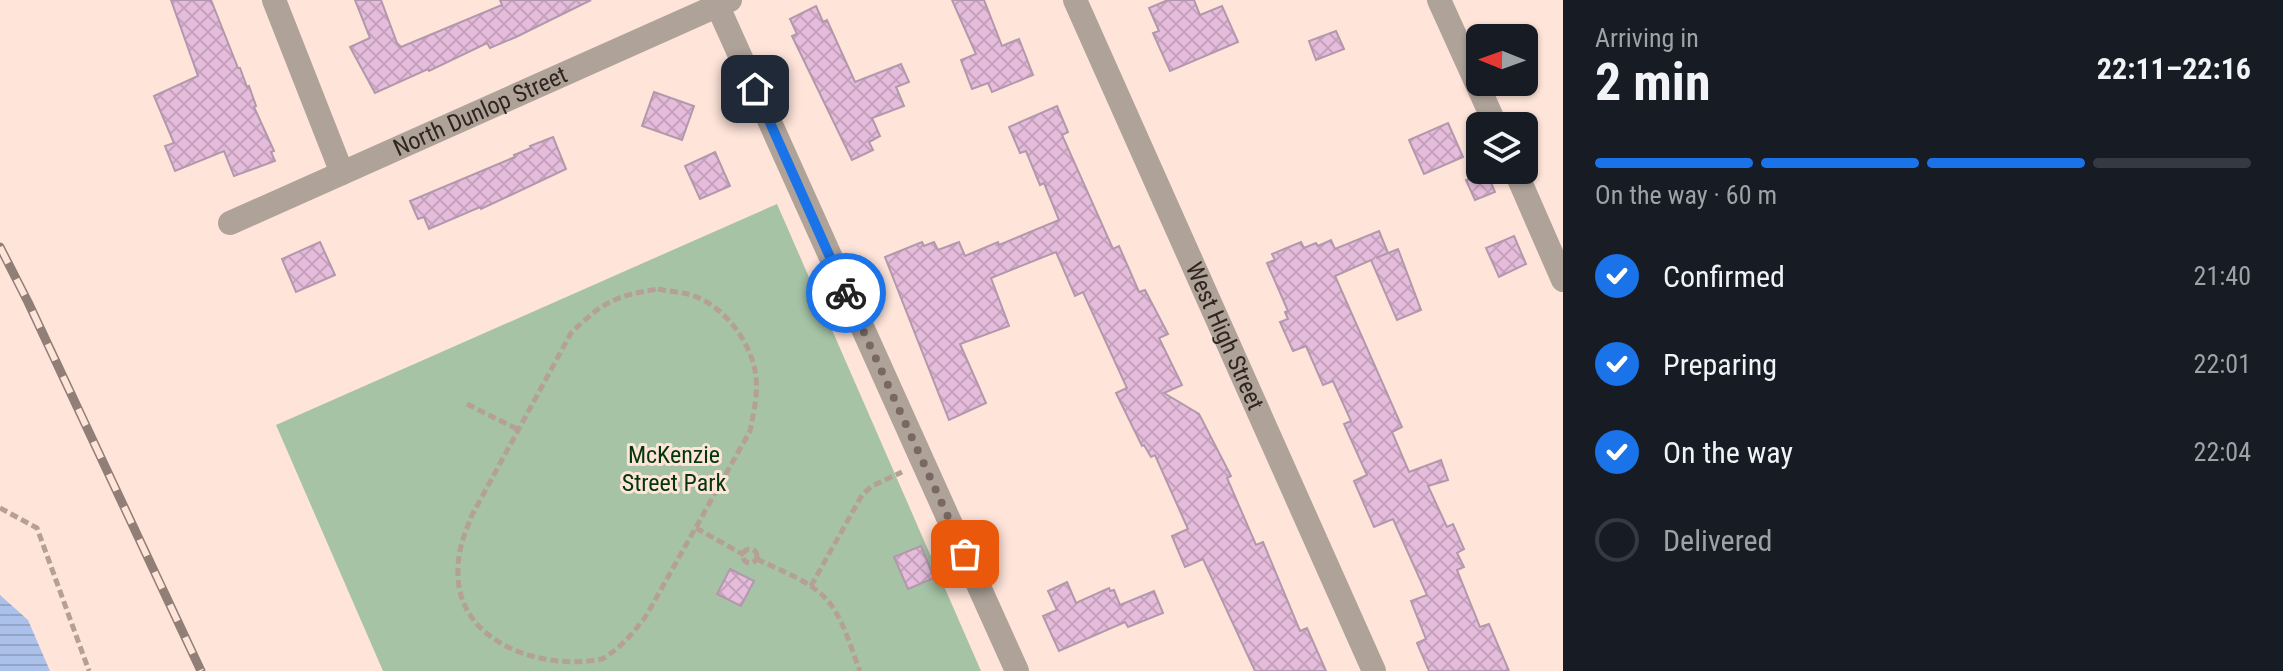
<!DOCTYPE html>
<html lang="en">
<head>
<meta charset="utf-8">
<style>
  body { margin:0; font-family:"Roboto Condensed",sans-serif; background:#20242c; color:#f1f3f6; height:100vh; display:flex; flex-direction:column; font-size:30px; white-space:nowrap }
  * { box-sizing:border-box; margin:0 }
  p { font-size:26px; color:#9ea1a6 }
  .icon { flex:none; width:44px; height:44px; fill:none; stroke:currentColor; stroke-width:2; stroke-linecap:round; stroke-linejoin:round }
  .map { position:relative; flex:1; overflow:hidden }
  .side { display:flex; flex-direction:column; background:#171b24; width:720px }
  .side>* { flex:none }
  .needle { width:52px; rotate:271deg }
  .fabs { position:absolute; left:1466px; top:24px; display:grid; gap:16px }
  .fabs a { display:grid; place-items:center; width:72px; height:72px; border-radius:12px; background:#171b24; box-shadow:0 2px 6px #0004; font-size:40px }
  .pin { position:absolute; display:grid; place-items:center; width:68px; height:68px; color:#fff; margin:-34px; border-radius:16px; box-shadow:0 4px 12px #0006 }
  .courier { position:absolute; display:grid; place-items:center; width:80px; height:80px; margin:-40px; border:6px solid #1a73e8; border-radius:50%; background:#fff; color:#222; box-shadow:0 2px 10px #0007 }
  .headline em { font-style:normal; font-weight:700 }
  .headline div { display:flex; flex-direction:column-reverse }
  .headline { display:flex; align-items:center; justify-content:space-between; height:136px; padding:0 32px }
  h1 { font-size:52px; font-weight:700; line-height:60px }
  .bar { display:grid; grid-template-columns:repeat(4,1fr); gap:12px 8px; align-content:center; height:96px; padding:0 32px }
  .bar i { height:10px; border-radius:6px; background:#363941 }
  .bar .active { background:#1a73e8 }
  .bar p { grid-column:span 4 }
  ol { padding:0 32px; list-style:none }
  li { display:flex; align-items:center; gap:24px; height:88px }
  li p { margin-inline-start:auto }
  li .icon { padding:8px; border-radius:50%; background:#1a73e8; color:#fff; stroke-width:4 }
  li:last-child { color:#9ea1a6 }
  li i { width:44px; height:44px; border:4px solid #363941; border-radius:50% }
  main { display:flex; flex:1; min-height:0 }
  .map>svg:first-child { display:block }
  .park { fill:#a6c3a6 }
  .water { fill:url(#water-rules) }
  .building { fill:url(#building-cross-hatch); stroke:#b298ac; stroke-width:2 }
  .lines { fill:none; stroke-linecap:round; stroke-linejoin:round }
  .path { stroke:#b5a097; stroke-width:5; stroke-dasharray:8 4; stroke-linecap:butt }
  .minor { stroke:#aea299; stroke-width:24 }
  .rail-casing { stroke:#917e77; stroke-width:9 }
  .rail { stroke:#fee4d9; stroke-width:6; stroke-dasharray:18; stroke-linecap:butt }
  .done { stroke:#796861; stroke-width:8; stroke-dasharray:0 14.4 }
  .route { stroke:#1a73e8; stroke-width:10 }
  .labels { text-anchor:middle; stroke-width:6; stroke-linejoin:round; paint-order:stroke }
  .street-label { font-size:24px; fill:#312520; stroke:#fee4d9 }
  .park-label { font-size:24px; fill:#023809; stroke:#fee4d9 }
</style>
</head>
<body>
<main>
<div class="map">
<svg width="1563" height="671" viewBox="0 0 1563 671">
  <defs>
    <pattern id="water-rules" width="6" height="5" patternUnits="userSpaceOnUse" patternTransform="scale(2)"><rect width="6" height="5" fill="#acc1e9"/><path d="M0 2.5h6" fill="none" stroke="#94a6c8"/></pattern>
    <pattern id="building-cross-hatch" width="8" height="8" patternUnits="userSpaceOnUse" patternTransform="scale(2)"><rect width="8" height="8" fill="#e5bcdb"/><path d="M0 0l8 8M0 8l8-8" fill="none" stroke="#c5a1bc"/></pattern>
  </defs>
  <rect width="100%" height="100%" fill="#fee4d9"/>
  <path class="park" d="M777 204 981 671H383L276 425Z"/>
  <path class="water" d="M0 595 28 620 50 671H0Z"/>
  <g class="building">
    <path d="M171 0H211L238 68H240L247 87 249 86 256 106 254 107 274 151 271 152 275 161 234 176 224 151 175 171 165 146 174 143 154 96 198 76Z"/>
    <path d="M355 0H381L397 43 401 47 502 5 500 0H591L516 37 490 48 487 43 429 71 428 69 375 93 350 47 370 38Z"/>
    <path d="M952 0H984L1002 46 1019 39 1033 75 992 92 988 83 972 89 961 60 976 54Z"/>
    <path d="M1168 0H1194L1200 15 1222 6 1238 42 1170 71 1153 33 1159 31 1149 8Z"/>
    <path d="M816 6 823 22 827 20 855 82 901 64 909 82 896 87 904 106 872 118 880 136 869 142 873 150 852 160 792 36 797 34 790 19Z"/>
    <path d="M1336 31 1344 49 1316 60 1309 41Z"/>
    <path d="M654 92 694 106 682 140 642 126Z"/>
    <path d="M1057 106 1068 132 1062 135 1113 249 1119 246 1139 292 1145 290 1168 334 1159 338 1182 385 1164 393 1199 414 1231 476 1227 478 1256 545 1263 542 1300 631 1307 628 1326 671H1255L1203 559 1185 567 1172 536 1188 529 1155 455 1151 457 1144 445 1142 446 1116 393 1127 388 1083 292 1075 296 1056 252 991 278 1009 326 960 344 986 403 949 420 885 257 922 242 924 246 934 242 938 250 959 242 965 256 998 242 999 245 1059 220 1044 183 1040 185 1026 151 1020 153 1009 127Z"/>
    <path d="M1448 123 1463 157 1424 174 1409 140Z"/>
    <path d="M553 137 566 169 481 209 480 207 429 229 424 217 418 219 410 201 515 157 514 155 531 148 530 146Z"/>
    <path d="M715 152 730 186 700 199 685 166Z"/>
    <path d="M1486 171 1495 192 1475 200 1466 180Z"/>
    <path d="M1379 231 1388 253 1376 258 1398 249 1421 310 1397 320 1371 260 1335 276 1402 427 1392 432 1409 472 1441 460 1448 480 1428 486 1447 527 1453 524 1464 549 1457 553 1464 567 1457 570 1480 627 1489 624 1509 671H1429L1417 643 1426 639 1411 601 1427 595 1393 519 1374 527 1354 481 1367 475 1344 424 1351 421 1333 381 1323 385 1306 346 1293 351 1280 322 1288 319 1285 312 1288 311 1267 263 1275 260 1272 254 1301 242 1304 248 1316 243 1318 246 1331 240 1335 249Z"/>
    <path d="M1514 236 1526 264 1499 277 1486 248Z"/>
    <path d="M320 242 335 275 296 292 282 259Z"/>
    <path d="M921 546 934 578 908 589 894 557Z"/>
    <path d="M730 569 754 581 741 606 717 594Z"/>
    <path d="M1067 582 1076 603 1109 588 1110 591 1114 590 1120 605 1154 591 1163 613 1128 627 1125 622 1059 651 1043 616 1057 610 1048 591Z"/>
  </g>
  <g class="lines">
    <g class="path">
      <path d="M658 289C668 291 678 292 688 294 721 303 748 337 755 370 759 390 754 411 750 431L646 616C633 633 621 648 602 659 542 671 459 643 458 575 457 552 464 535 472 515L571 333C603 302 614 296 658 289Z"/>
      <path d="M467 404 519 430"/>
      <path d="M0 508 37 528 89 671"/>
      <path d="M696 528 744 555"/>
      <circle cx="750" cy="556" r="7"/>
      <path d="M757 559C781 571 811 581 828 601 844 620 851 649 860 671"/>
      <path d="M811 586 862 495 872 486 902 472"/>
    </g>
    <g class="minor">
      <path d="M274 0 342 173"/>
      <path d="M715 0 1017 671"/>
      <path id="s1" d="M1075 0 1374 671"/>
      <path d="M1439 0 1496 126"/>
      <path d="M1515 170 1563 280"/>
      <path id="s2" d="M230 223 730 0"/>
    </g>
    <defs>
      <path id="rail" d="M0 247 28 302 201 671"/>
    </defs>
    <use href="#rail" class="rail-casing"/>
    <use href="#rail" class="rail"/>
  </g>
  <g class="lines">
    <path class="done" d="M846 293 965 554"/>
    <path class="route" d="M755 89 846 293"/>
  </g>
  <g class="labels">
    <g class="street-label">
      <text dy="8" stroke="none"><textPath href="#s2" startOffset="274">North Dunlop Street</textPath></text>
      <text dy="8" stroke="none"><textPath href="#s1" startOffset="368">West High Street</textPath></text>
    </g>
    <g class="park-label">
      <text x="674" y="463">McKenzie<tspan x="674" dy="28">Street Park</tspan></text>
    </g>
  </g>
</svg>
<div class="fabs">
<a><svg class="needle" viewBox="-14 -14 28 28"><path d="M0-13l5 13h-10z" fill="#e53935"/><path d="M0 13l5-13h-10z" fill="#9ea1a6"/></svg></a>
<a><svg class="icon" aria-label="layers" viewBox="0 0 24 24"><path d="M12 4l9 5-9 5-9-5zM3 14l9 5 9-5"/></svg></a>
</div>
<div class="pin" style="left:965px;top:554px;background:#ea580c"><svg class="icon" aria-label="bag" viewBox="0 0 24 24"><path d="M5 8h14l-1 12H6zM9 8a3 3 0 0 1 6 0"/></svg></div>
<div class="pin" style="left:755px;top:89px;background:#1f2937"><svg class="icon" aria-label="home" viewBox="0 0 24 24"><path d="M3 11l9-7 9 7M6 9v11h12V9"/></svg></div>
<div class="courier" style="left:846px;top:293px"><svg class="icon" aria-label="bike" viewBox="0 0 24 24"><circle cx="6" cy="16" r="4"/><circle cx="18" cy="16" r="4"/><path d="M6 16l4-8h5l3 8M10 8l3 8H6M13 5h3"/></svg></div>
</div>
<section class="side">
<div class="headline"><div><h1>2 min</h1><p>Arriving in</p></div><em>22:11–22:16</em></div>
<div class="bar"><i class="active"></i><i class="active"></i><i class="active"></i><i></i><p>On the way · 60 m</p></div>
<ol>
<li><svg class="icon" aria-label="check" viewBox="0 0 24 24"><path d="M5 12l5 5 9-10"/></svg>Confirmed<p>21:40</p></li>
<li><svg class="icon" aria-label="check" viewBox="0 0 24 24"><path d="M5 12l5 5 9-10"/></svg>Preparing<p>22:01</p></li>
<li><svg class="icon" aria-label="check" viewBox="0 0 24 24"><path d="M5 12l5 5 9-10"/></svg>On the way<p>22:04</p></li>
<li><i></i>Delivered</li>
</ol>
</section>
</main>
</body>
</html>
